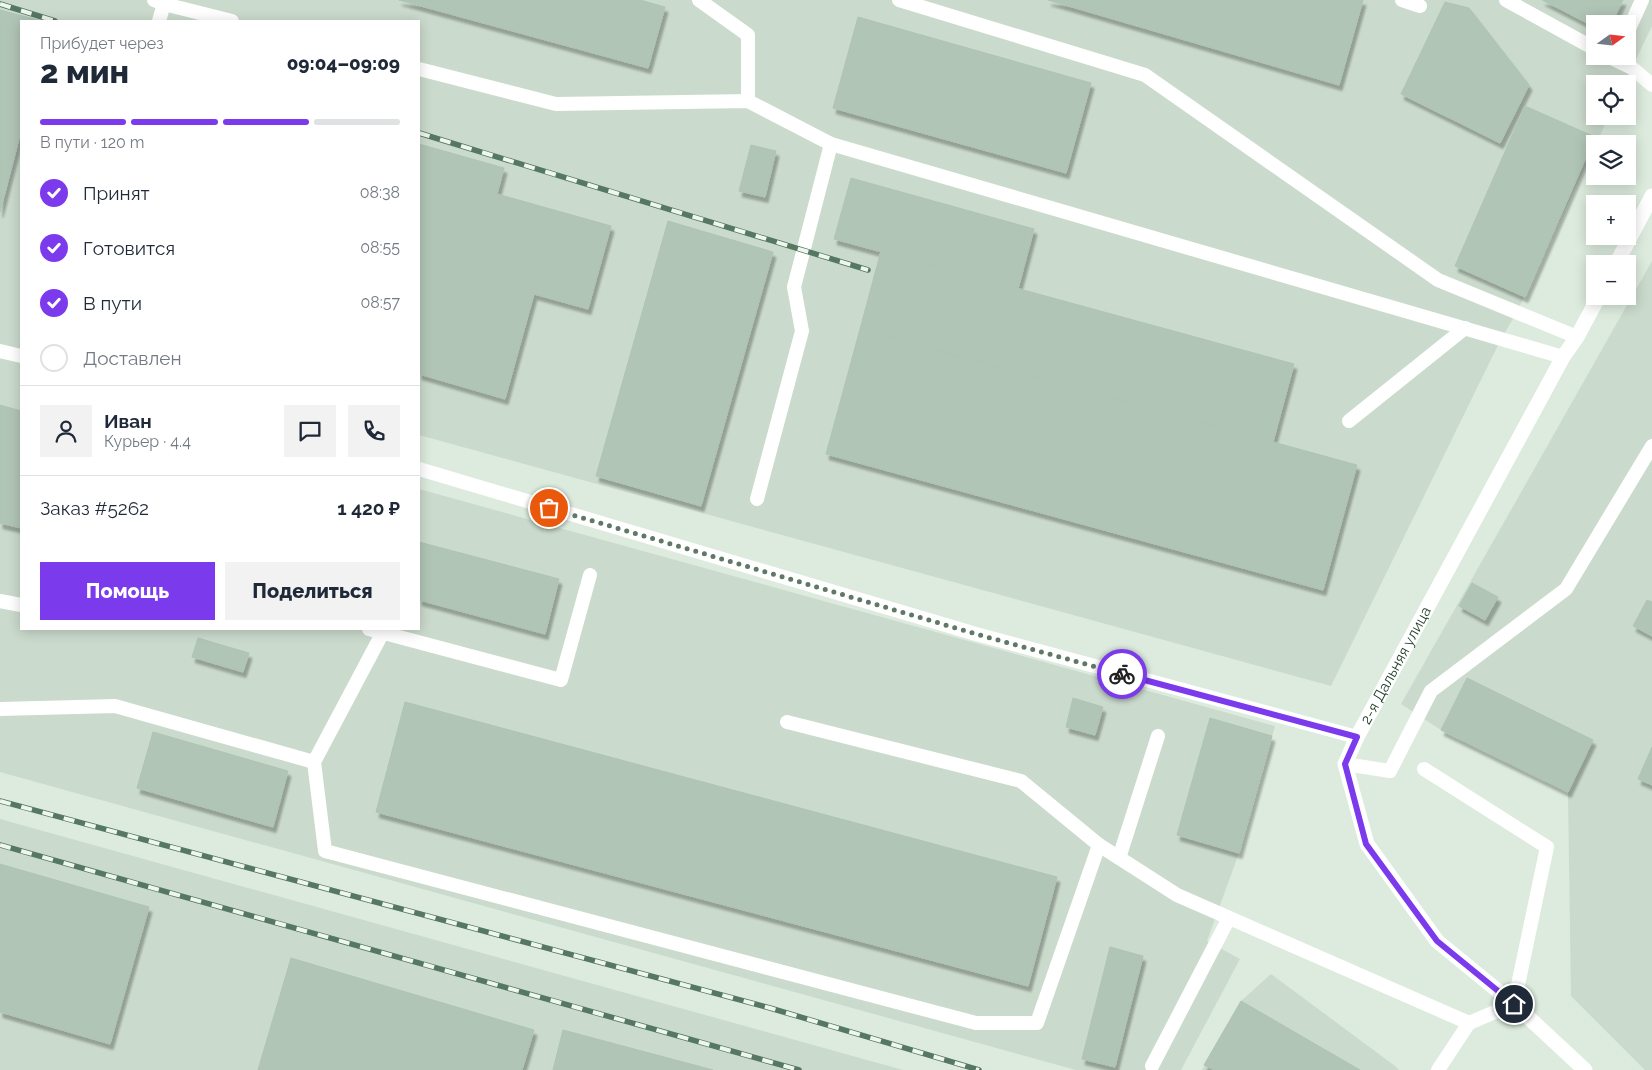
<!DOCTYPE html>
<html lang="ru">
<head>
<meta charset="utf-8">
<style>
  body { margin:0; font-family:Raleway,sans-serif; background:#f2f2f3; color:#1f2937; height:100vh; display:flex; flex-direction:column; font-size:19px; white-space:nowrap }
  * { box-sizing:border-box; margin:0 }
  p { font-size:16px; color:#747a83 }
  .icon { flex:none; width:28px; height:28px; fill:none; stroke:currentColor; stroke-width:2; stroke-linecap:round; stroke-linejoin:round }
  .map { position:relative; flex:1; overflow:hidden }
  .drawer { position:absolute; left:20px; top:20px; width:400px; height:610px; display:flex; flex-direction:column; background:#fff; border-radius:0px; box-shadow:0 2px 12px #0003 }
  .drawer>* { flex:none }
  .needle { width:32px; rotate:75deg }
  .controls { position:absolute; left:1586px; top:15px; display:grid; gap:10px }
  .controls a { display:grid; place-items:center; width:50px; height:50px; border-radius:0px; background:#fff; box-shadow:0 2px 12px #0003; font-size:25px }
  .pin { position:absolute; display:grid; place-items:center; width:42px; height:42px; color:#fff; margin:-21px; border:2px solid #fff; border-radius:50%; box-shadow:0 1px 5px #0007 }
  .courier { position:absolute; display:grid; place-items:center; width:50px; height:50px; margin:-25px; border:4px solid #7c3aed; border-radius:50%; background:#fff; color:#222; box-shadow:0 1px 6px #0007 }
  .headline em { font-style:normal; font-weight:800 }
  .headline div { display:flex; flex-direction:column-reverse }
  .headline { display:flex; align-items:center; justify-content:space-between; height:85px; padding:0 20px }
  h1 { font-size:32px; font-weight:800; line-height:38px }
  .bar { display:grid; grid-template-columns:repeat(4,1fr); gap:8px 5px; align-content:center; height:60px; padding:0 20px }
  .bar i { height:6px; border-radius:4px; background:#e0e1e3 }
  .bar .selected { background:#7c3aed }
  .bar p { grid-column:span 4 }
  .line { display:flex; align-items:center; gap:12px; padding:0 20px; border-top:1px solid #e0e1e3 }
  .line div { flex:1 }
  .round { display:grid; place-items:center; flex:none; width:52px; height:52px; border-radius:0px; background:#f2f2f3 }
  ol { padding:0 20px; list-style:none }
  li { display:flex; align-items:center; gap:15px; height:55px }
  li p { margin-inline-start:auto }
  li .icon { padding:5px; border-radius:50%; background:#7c3aed; color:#fff; stroke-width:4 }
  li:last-child { color:#747a83 }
  li i { width:28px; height:28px; border:2px solid #e0e1e3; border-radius:50% }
  .button { display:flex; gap:10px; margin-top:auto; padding:10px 20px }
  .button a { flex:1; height:58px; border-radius:0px; background:#7c3aed; color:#fff; font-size:20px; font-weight:800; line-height:58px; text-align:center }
  .button a+a { background:#f2f2f3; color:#1f2937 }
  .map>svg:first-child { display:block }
  .built { fill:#cadacc; fill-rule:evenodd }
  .building { fill:#b1c5b6; stroke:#aec5b2; filter:url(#shadow) }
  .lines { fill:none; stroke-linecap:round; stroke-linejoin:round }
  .lane { stroke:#fff; stroke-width:14 }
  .street { stroke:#fff; stroke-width:15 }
  .rail-casing { stroke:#567761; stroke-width:5.5 }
  .rail { stroke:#edf7ee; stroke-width:4; stroke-dasharray:11; stroke-linecap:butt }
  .done { stroke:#607966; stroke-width:5; stroke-dasharray:0 9 }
  .route { stroke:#7c3aed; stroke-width:6 }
  .labels { text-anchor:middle; stroke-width:4; stroke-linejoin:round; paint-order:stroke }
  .street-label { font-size:15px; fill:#1d3b26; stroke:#edf7ee }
</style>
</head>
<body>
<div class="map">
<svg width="1652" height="1070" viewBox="0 0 1652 1070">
  <defs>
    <filter id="shadow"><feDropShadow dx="3" dy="5.5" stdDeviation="1" flood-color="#0004"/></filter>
  </defs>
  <rect width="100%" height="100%" fill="#dcebde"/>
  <g class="built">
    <path d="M0 0H1652V26L1624 84H1595V116H1609L1517 312 1501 339 1331 686 419 435V21H21V629H419V489L1275 726 1239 853 1207 941 1240 959 1181 1070H1076L0 772ZM1595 24H1628V56H1595Z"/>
    <path d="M1652 261V1070H1645L1571 996 1568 792 1441 730 1401 704Z"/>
    <path d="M0 819 903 1070H0Z"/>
    <path d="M1271 974 1395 1066 1399 1070H1202L1241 1001Z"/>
  </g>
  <g class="building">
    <path d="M399 0H640L665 7 648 68Z"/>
    <path d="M1048 0H1363L1339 85Z"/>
    <path d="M1542 0H1623L1611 24H1595V27Z"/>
    <path d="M1445 2 1469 8 1529 85 1500 143 1401 94Z"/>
    <path d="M0 10 42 21H21V131L0 212Z"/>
    <path d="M858 17 1091 83 1066 173 833 108Z"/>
    <path d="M1525 106 1595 137 1525 297 1455 266Z"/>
    <path d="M419 144 504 168 497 194 611 226 588 309 534 294 505 399 419 374Z"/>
    <path d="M751 145 776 151 765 197 739 191Z"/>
    <path d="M851 178 1034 229 1018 289 834 239Z"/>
    <path d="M668 221 773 252 701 506 596 476Z"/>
    <path d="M881 251 1294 364 1273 442 860 329Z"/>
    <path d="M860 329 1357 465 1323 590 826 454Z"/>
    <path d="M0 405 21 411V528L0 523Z"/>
    <path d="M419 542 559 579 545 634 419 600Z"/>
    <path d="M1472 583 1498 597 1485 620 1459 606Z"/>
    <path d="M1647 600 1652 602V636L1633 626Z"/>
    <path d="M198 638 249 653 243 672 192 657Z"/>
    <path d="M1467 678 1593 740 1568 792 1441 730Z"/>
    <path d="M1073 698 1103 707 1095 735 1066 727Z"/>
    <path d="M405 702 1057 877 1028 986 376 812Z"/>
    <path d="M1210 718 1272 736 1239 853 1177 835Z"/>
    <path d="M153 732 288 771 273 827 137 788Z"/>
    <path d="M1652 747V785L1638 779Z"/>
    <path d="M0 864 149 907 110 1044 0 1012Z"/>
    <path d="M1110 947 1143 956 1115 1067 1082 1059Z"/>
    <path d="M291 958 534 1030 522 1070H258Z"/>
    <path d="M1241 1001 1360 1070H1214L1204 1065Z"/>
    <path d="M563 1030 713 1070H553Z"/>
  </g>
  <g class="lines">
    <g class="lane">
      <path d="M154 0 164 4 232 21"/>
      <path d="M699 0 748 35V101"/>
      <path d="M899 0 1145 75 1438 280 1577 337"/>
      <path d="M1402 0 1420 6"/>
      <path d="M1506 0 1595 49"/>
      <path d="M159 21 165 0"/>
      <path d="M1628 31 1642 0"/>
      <path d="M1607 56 1632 68 1652 85"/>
      <path d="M419 69 556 104 748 101 831 144 1563 357"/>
      <path d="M0 351 21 356"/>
      <path d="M1349 421 1465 328"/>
      <path d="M419 469 976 634 1357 737"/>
      <path d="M757 499 802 331 794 287 831 144"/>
      <path d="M0 601 21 605"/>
      <path d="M369 629 561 680 590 575"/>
      <path d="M0 709 115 706 314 762 325 851 976 1023H1037L1099 845 1177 895 1469 1023"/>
      <path d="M787 722 1021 781 1099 845"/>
      <path d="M314 762 383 632"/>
      <path d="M1345 764 1390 771 1431 691 1566 589 1652 446"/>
      <path d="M1424 769 1547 847 1514 1004 1469 1023 1438 1070"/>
      <path d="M1119 858 1158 736"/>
      <path d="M1152 1066 1229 918"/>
    </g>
    <g class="street">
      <path d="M1616 264 1652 196"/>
      <path id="s1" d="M1585 1070 1514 1004 1437 941 1367 844 1345 764 1357 737 1563 357 1577 337 1599 296"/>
    </g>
    <defs>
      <g id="rail">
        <path d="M0 4 55 21"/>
        <path d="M419 133 868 270"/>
        <path d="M0 801 770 1008 979 1070"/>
        <path d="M0 845 799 1070"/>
      </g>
    </defs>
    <use href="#rail" class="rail-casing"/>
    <use href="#rail" class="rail"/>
  </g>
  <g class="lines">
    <path class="done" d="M549 508 976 634 1122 674"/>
    <path class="route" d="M1122 674 1357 737 1345 764 1366 844 1437 941 1514 1004"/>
  </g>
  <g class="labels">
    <g class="street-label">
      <text dy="5" stroke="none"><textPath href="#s1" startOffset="510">2-я Дальняя улица</textPath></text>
    </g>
  </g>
</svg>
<div class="controls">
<a><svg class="needle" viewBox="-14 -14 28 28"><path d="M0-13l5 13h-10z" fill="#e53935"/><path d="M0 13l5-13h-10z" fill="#747a83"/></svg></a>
<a><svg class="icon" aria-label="locate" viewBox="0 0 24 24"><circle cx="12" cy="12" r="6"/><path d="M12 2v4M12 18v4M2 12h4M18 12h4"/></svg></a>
<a><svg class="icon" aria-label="layers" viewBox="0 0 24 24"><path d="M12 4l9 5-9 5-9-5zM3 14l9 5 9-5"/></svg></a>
<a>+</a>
<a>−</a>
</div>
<div class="pin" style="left:549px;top:508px;background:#ea580c"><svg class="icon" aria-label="bag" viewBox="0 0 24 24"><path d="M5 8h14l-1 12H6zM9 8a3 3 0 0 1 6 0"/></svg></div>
<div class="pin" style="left:1514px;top:1004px;background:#1f2937"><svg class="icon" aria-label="home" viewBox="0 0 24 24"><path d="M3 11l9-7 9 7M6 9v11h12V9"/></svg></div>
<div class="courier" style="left:1122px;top:674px"><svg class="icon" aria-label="bike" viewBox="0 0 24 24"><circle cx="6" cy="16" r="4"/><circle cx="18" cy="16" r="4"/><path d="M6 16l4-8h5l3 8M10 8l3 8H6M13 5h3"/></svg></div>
<section class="drawer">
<div class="headline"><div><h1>2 мин</h1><p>Прибудет через</p></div><em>09:04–09:09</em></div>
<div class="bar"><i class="selected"></i><i class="selected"></i><i class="selected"></i><i></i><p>В пути · 120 m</p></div>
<ol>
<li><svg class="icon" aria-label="check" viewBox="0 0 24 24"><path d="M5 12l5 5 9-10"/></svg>Принят<p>08:38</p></li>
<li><svg class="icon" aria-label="check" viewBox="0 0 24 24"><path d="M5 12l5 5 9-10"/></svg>Готовится<p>08:55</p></li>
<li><svg class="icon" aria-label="check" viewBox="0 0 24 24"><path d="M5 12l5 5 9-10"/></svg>В пути<p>08:57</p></li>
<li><i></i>Доставлен</li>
</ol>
<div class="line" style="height:90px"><a class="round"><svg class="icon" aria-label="person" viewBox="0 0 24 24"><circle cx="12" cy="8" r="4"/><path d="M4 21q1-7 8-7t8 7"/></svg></a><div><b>Иван</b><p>Курьер · 4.4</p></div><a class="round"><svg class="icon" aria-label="chat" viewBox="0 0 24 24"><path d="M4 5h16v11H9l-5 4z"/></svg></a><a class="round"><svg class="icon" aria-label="phone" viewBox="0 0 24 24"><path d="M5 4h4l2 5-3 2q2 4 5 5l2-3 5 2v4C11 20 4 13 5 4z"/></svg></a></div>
<div class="line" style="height:65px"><div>Заказ #5262</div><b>1 420 ₽</b></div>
<div class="button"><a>Помощь</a><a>Поделиться</a></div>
</section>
</div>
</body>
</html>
